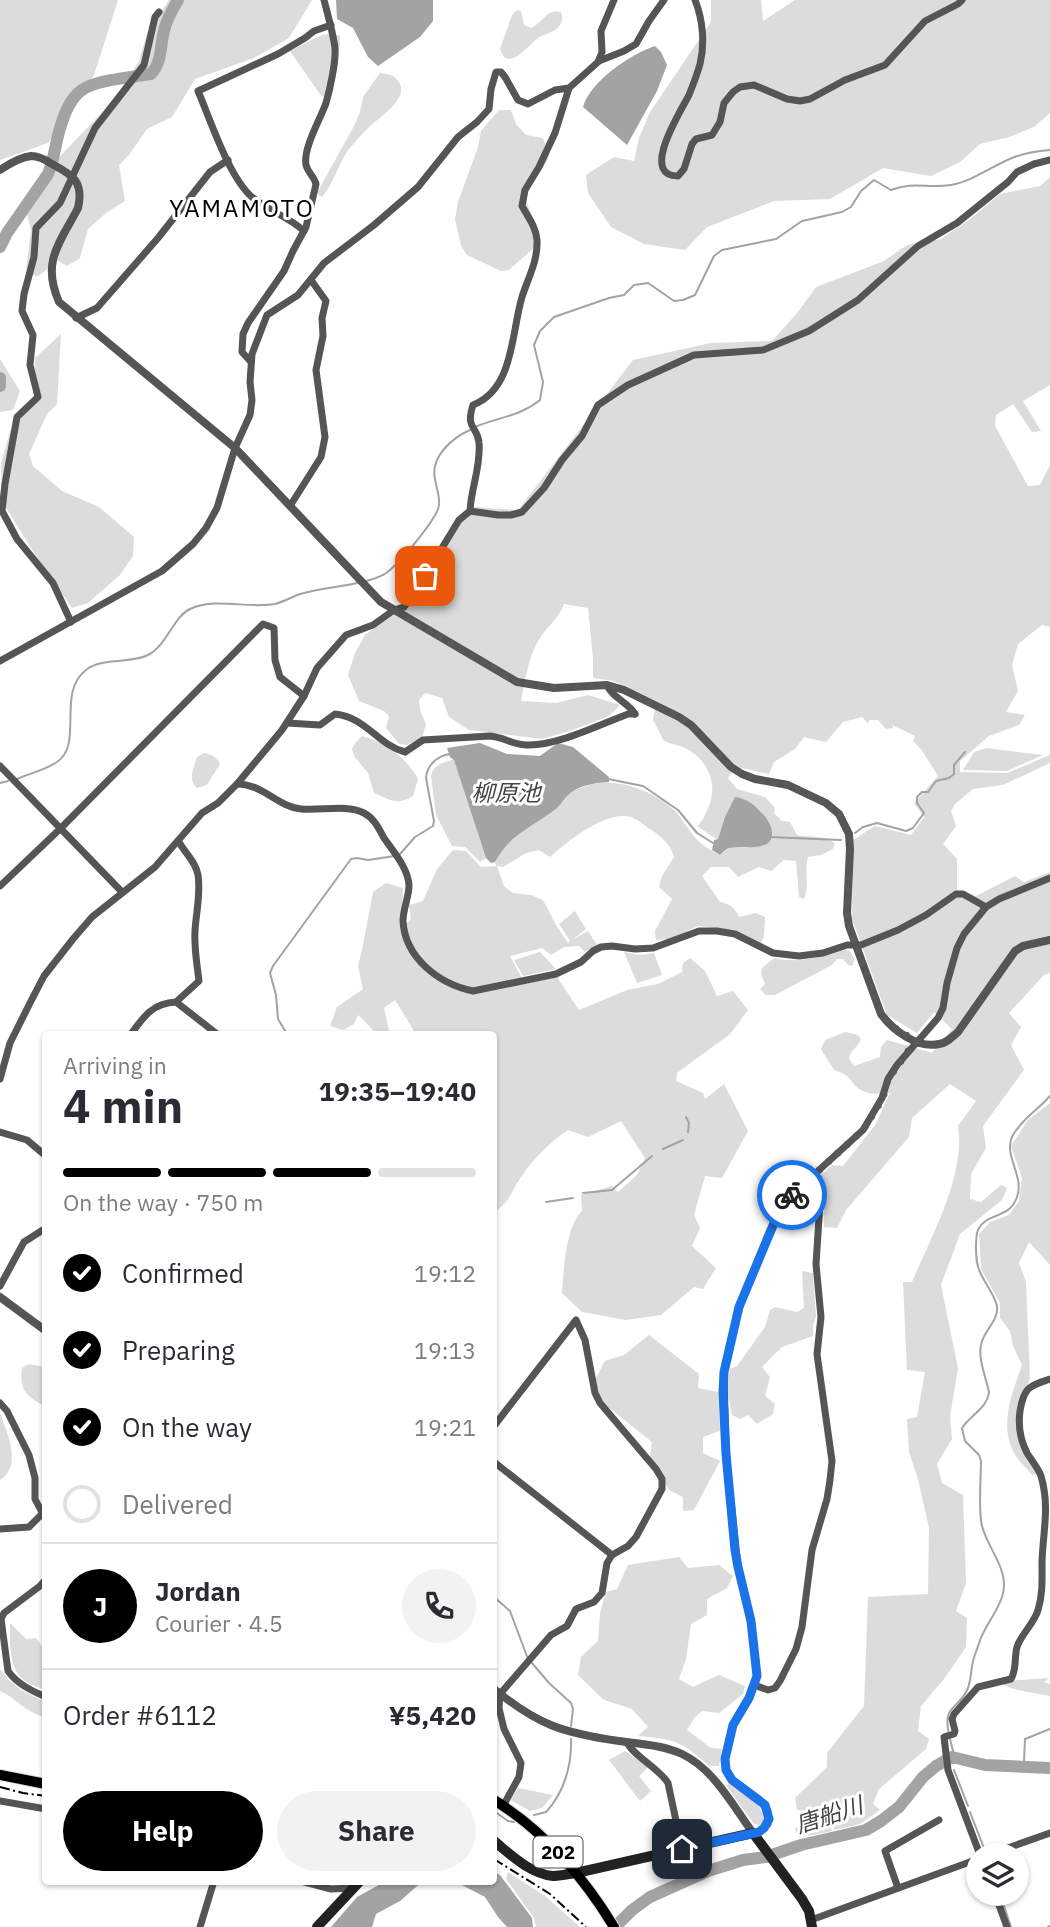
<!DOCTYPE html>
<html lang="en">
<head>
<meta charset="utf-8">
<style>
  body { margin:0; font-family:"IBM Plex Sans","Noto Sans JP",sans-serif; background:#f2f2f3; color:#2b2b33; height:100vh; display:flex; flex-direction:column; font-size:26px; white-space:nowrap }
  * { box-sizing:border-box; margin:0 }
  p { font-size:23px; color:#7c7c81 }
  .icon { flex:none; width:38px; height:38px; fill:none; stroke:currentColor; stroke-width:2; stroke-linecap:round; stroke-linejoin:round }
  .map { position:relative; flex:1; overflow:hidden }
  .sheet { position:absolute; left:42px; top:1031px; width:455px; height:854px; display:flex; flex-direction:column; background:#fff; border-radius:7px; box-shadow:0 2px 5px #0004 }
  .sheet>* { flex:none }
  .buttons { position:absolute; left:966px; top:1843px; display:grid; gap:14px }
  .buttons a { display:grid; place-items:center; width:63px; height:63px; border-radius:50%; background:#fff; box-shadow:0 2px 5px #0004; font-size:35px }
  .pin { position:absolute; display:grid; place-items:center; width:60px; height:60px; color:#fff; margin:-30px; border-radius:14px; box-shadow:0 4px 10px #0006 }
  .courier { position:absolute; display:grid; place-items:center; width:70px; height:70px; margin:-35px; border:5px solid #1a73e8; border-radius:50%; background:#fff; color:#222; box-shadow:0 2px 9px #0007 }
  .summary em { font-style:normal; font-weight:800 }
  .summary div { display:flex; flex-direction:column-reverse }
  .summary { display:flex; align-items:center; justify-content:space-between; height:119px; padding:0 21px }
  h1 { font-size:46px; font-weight:800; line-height:52px }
  .bar { display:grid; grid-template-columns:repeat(4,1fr); gap:10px 7px; align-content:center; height:84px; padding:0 21px }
  .bar i { height:9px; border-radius:5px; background:#e1e1e2 }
  .bar .active { background:#000 }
  .bar p { grid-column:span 4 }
  .line { display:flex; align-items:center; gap:18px; padding:0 21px; border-top:2px solid #e1e1e2 }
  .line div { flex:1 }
  .round { display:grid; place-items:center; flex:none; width:74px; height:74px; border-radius:37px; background:#f2f2f3 }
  ol { padding:0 21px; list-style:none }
  li { display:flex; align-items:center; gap:21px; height:77px }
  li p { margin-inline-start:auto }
  li .icon { padding:7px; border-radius:50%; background:#000; color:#fff; stroke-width:4 }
  li:last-child { color:#7c7c81 }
  li i { width:38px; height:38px; border:4px solid #e1e1e2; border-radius:50% }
  .action { display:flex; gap:14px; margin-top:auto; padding:14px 21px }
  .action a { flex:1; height:80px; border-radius:42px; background:#000; color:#fff; font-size:28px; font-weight:800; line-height:80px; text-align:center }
  .action a+a { background:#f2f2f3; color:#2b2b33 }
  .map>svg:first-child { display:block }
  .green { fill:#dcdcdc }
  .water { fill:#a3a3a3 }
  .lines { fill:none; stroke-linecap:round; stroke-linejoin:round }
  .stream { stroke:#a3a3a3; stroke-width:2 }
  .river { stroke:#a3a3a3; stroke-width:12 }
  .trunk-casing { stroke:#dbdbdb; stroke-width:12 }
  .minor { stroke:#555; stroke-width:7 }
  .tertiary { stroke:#555; stroke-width:8 }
  .secondary { stroke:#222; stroke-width:10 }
  .trunk { stroke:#000; stroke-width:10 }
  .rail { stroke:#000; stroke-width:2; stroke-dasharray:10 3.5 2 3.5; stroke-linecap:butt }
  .done { stroke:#595959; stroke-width:7; stroke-dasharray:0 12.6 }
  .route { stroke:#1a73e8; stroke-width:9 }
  .labels { text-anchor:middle; stroke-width:6; stroke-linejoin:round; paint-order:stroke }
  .shield { fill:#fff; stroke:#4c4c4c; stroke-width:2 }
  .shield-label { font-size:19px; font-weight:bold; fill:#000 }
  .water-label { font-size:23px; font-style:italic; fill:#444; stroke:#fff }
  .quarter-label { font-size:24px; letter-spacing:2px; fill:#000; stroke:#fff }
</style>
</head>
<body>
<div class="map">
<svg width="1050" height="1927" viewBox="0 0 1050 1927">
  <rect width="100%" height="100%" fill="#fff"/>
  <g class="green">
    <path d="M0 0H118L94 75 48 143 0 160Z"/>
    <path d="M169 0H312L289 38 254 58 195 79 172 117 147 129 129 155 119 165 125 201 106 213 88 229 80 258 67 266 58 261 37 277 26 270 31 230 27 215 43 174 114 100 139 61 147 33Z"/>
    <path d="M711 0H761L763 21 795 0H1050V113L1034 127 1009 137 980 144 960 162 931 176 883 168 830 199 774 201 707 227 685 250 644 244 611 227 588 193 586 175 614 157 634 161 639 138 650 112 711 22Z"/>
    <path d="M517 10 521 11 524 25 531 28C543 23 547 8 561 12 562 16 563 19 561 23 558 32 546 33 538 38 529 44 508 74 500 49L512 15Z"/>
    <path d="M331 33 340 36V44L326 95 322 97 290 51 317 37Z"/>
    <path d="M380 73C388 74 395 75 399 82 410 99 378 118 368 128 361 135 355 142 349 149 338 164 334 183 322 197L318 194V191L354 126 360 112 363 97Z"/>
    <path d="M499 110H511L516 124 526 135 543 138 549 155 546 163 530 182 526 201 532 216 536 246 509 270 501 271 467 255 461 246 455 219 458 202 478 147 481 131Z"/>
    <path d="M1050 177V385L1023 401 1041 431 1032 432 1013 404 996 415 995 426 1028 486 1040 485 1050 465V627L1042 625 1018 644 1012 665 1018 691 1006 712 1025 715 1019 725 989 736 960 761V772L1007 773 1050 755V763L1003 785 973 789 955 804 951 811 956 826 943 844 957 859V890L976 896 1015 876 1024 882 1050 872V973L1044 975 1009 1013 1021 1027 1011 1045 1024 1070 983 1126 986 1148 971 1174 970 1199 981 1202 1001 1185 1007 1188 1002 1200 960 1234 941 1285 958 1368 950 1417 952 1439 937 1464 942 1483 963 1495 966 1583 956 1611 967 1618 966 1647 944 1679 921 1706 918 1731 929 1739 926 1749 879 1789 873 1804 880 1810 860 1824 834 1830 830 1813 797 1810 795 1798 827 1767V1753L864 1706 868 1597 928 1594 929 1528 918 1479 909 1452 907 1419 917 1417 925 1372 907 1370 903 1282H912C931 1238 966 1174 958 1126L976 1101 950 1084 912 1118 909 1137 846 1210 837 1228 824 1227 825 1194 813 1182 832 1165 843 1166 875 1125 890 1093C881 1094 869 1095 861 1090 849 1083 854 1076 834 1070L821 1049 825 1040 846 1032 858 1035 861 1039C858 1047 851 1050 849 1058L854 1066 880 1057 881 1047 887 1040 932 1053 952 1029 934 1012 917 1033 887 1015 852 919 853 840 875 826 911 835 924 817 914 803 938 776 921 749 913 741 915 736 892 725 893 728 886 729 878 720H870L868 723 862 717 843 722 826 742 804 737 795 749 774 762 769 774 737 767 728 778 737 789 765 797 775 808 774 813 782 821 790 822 797 835C810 838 826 834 835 844L833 849 821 855 808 857C804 871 810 886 804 899L799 897 796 861 784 860 771 871 759 867 738 877 729 867H711L702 876 720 902C730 904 735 908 739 917L756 913 765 917 764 936 761 943 735 930 698 926 671 939 656 940 655 931 672 899 659 887 662 876 674 857C671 845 660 835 650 829 644 825 637 819 631 817 606 810 568 841 550 857L539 850 526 853 503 867 497 866 504 886 513 893 531 895 543 900 556 925 568 943 570 941 559 924 575 911 586 929 572 940 588 931 597 945 585 952 579 946 564 947 551 955 542 948 510 956 525 984 557 977 579 1010 627 990 658 984 682 972 683 963 690 958 705 971 717 996 733 991 748 1010 730 1034 677 1073 676 1081 703 1093 705 1099 724 1084 748 1131 722 1178 705 1176 694 1215 700 1228 692 1246 716 1268 703 1289 694 1287 661 1315 626 1320 582 1312 562 1293C564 1270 565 1228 582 1211L581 1195 612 1186 618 1192 637 1175 645 1158 621 1121 588 1137 568 1130C550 1142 533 1159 521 1177 510 1193 511 1201 494 1212V1034H416L395 1000 384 1008 389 1030 385 1034H377L358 1015 354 1024 343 1030 330 1026 337 1007 363 989 358 966 362 950 373 892 386 883 403 888 402 922 407 923 411 919 409 905 423 901 437 869 453 850 466 851 481 867 496 866 495 862C509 837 532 825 555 809 562 804 567 795 574 791 607 773 648 787 674 810 683 819 689 831 697 840 703 846 712 851 720 855L731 847 747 848 770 823 759 809 751 803 725 817 718 840 697 826C703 821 705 815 708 808 719 785 708 759 685 748 678 745 671 744 664 741L653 720 656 703 614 681 593 678V658L588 608 564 604C559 619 546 627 538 641 528 659 525 680 521 701L556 703 588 695 620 705 609 716 570 731 542 739 469 730 449 717 442 698 425 693 419 700 420 709 426 725 422 737 407 745 399 744 386 728 389 716 384 711 359 701 348 675 355 653 365 635 425 592 433 564 459 520 475 507 518 510 633 360 711 343 772 341 798 312 816 287 884 261 907 245 941 239 969 220 1000 194 1040 186Z"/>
    <path d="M61 334 57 404 47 414 29 454 33 466 62 491 99 507 134 537 133 556 120 575 88 603 72 608 39 561 2 501 1 464 10 431 34 402 35 358Z"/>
    <path d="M0 359 20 391 13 410 0 412Z"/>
    <path d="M362 736C385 742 407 758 418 779L413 796C396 806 391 800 374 793L368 773 354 756 352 749 356 742Z"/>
    <path d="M986 748 1043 755 1007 771 963 770 974 752Z"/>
    <path d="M204 753C212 755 217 757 220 764L207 785 197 788C187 779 194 768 197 757Z"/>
    <path d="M454 759 486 858 480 862 465 847 452 846 436 815 431 776C433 764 444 763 454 759Z"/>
    <path d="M843 949 850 951 854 959 853 965 849 966 843 959H837L832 965 775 995H766L760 989 765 984 761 974 762 968 774 958C801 964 818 957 843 949Z"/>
    <path d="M540 952 556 969 523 976 514 960Z"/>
    <path d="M624 952 640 955 654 953 662 975 637 983Z"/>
    <path d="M1050 1103V1265L1029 1242 1019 1263 1026 1282 1030 1379 1017 1411 1021 1447 1038 1474 1032 1475C1027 1468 1018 1461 1014 1453 999 1425 1012 1393 1022 1365L1013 1346 1010 1331 1000 1318V1303L981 1269 979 1234 990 1222 1009 1215 1019 1201 1022 1178 1011 1146 1028 1120Z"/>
    <path d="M802 1271 813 1273 816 1317 813 1325V1336L782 1347 762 1367 770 1377 765 1396 775 1404 773 1414 757 1424 748 1415 740 1419 732 1415 727 1390 730 1369 737 1366 765 1327 770 1310 775 1307 797 1312 804 1308Z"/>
    <path d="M649 1335 699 1374 698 1388 718 1392 720 1431 703 1437V1453L720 1461 694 1510 683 1511V1497L669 1490 650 1457 652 1442 598 1399 596 1378 605 1361 624 1355Z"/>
    <path d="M29 1364 45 1367V1407C27 1395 19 1392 22 1368Z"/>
    <path d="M0 1413C7 1434 23 1465 0 1480Z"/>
    <path d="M679 1557 688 1568 719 1565 733 1576 727 1588 707 1599V1615L691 1624 686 1659 679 1679 693 1687 719 1675 745 1686 743 1694 719 1713 702 1711 694 1718 687 1730 711 1748 722 1749 719 1766H709C682 1741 674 1739 638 1736L648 1727 632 1709 604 1700 578 1675 581 1657 598 1641 600 1613 606 1592 617 1589 628 1565Z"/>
    <path d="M10 1623 26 1639 36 1638 45 1650V1690C39 1687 31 1685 25 1681 8 1669 10 1641 10 1623Z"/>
    <path d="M0 1669 9 1680 21 1690 45 1702V1717C24 1712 18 1699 0 1691Z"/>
    <path d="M1049 1678 1044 1682 1050 1684V1696C1037 1693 1014 1691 1004 1685L1007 1681Z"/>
    <path d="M625 1751 648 1767 639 1776 651 1791 640 1801 609 1760Z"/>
    <path d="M730 1784C743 1794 762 1802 764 1819L760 1825 754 1824 726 1785Z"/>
    <path d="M518 1788 553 1795 542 1808 530 1811 511 1800Z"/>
    <path d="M803 1816H828L832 1831 799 1838 795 1829 800 1825Z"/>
    <path d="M508 1872 545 1896 580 1927H536L534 1918 506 1879Z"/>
  </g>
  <g class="water">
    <path d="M336 0H433V21L420 37 378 66 368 57 353 28 337 19Z"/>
    <path d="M655 46 661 52 667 65 657 91 627 145 583 107C590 81 631 54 655 46Z"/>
    <path d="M480 743 507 754 540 756 558 743 573 747 609 777V782C597 783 583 784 572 792 566 796 562 803 557 808 533 827 511 833 495 862L491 863 486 858 454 760 450 757 447 748Z"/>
    <path d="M735 797C744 798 753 803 759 810 766 817 772 824 772 834 772 853 740 845 729 848 725 850 723 852 720 855L712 850 714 840 718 839 725 817Z"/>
    <path d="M494 1872 500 1875 532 1918 533 1927H507L498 1917 485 1897 456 1882 448 1881H494Z"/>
    <path d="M386 1881H423L400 1901 376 1914 372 1927H331L357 1897Z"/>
  </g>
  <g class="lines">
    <g class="stream">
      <path d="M475 427C498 417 519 417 540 400L543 382 534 345 540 331 554 317 609 298 624 295 634 285 648 283 674 301 683 300 695 295 714 256 722 250 776 239 802 221 842 212 851 207 861 191 874 180 891 190C914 181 928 189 951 185 973 181 992 166 1012 158 1024 153 1037 151 1050 150"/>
      <path d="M366 581C373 579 381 577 386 573 398 565 438 518 439 505 440 496 436 487 435 479 430 457 452 438 470 430"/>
      <path d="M17 779C30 773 46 770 57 762 84 744 56 693 86 670 102 657 131 664 148 655 168 644 173 617 190 609 217 597 247 609 275 604 283 602 292 597 300 594 318 589 339 587 357 583"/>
      <path d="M608 779 643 786 678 810 697 833 713 843"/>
      <path d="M0 783 8 781"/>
      <path d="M855 833 863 827 877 823 906 831 913 828 924 813 917 803V797L922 792H928L936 781 949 778 954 774V765L965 752"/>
      <path d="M769 837 841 840"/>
      <path d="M400 854 415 837 433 826 434 821 426 778C427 764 438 756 450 754"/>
      <path d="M287 1034 278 1019 276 995 270 973 273 966 351 859 357 858 368 860 395 856"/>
      <path d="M686 1117 689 1123 688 1132"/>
      <path d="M663 1149 683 1140"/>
      <path d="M583 1193 612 1190 652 1156"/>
      <path d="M546 1202 573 1198"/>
      <path d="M494 1597 510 1611 528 1659"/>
      <path d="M532 1663 549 1683 571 1703 573 1709 571 1726"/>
      <path d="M949 1734C942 1704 959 1710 968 1688 971 1679 971 1670 973 1661 975 1654 978 1647 980 1640 986 1625 997 1612 1002 1597 1011 1571 988 1550 982 1526 978 1511 981 1477 981 1461L979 1455 965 1441 962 1428C970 1415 987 1409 989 1392 986 1378 978 1359 981 1345 983 1331 999 1321 997 1306 994 1293 985 1284 980 1272 976 1264 976 1255 976 1246 976 1241 976 1235 978 1230 986 1212 1009 1220 1017 1197 1025 1176 1002 1154 1013 1135 1023 1118 1038 1110 1050 1096"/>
      <path d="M950 1739 953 1751 952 1757"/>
      <path d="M1020 1766 1024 1761 1025 1739 1050 1729"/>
      <path d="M954 1770 968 1806"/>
      <path d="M494 1811 508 1821 514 1822"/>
      <path d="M970 1812 985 1851"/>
      <path d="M534 1815 546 1812C564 1793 572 1765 571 1739"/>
      <path d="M1000 1894 1011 1927"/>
      <path d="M1048 1927 1050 1926"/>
    </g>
    <g class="river">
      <path d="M0 247 7 233 48 174C54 160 55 146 59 132 63 117 69 99 82 90 96 80 133 77 151 74 162 63 160 46 164 31 166 21 172 10 178 0"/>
      <path d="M0 378V386"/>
      <path d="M615 1927 632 1910 650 1897 708 1871 743 1860 766 1857 801 1845 866 1830 881 1821 899 1807 923 1777 936 1766 952 1757 985 1765 1050 1768"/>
    </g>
    <defs>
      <g id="trunk">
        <path d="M0 1775 46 1784"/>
        <path d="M494 1800C544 1831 583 1876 614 1927"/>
      </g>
    </defs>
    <use href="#trunk" class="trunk-casing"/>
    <g class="minor">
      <path d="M695 0C703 20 705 44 700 64 697 75 693 85 689 95 681 111 639 176 678 176L684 169 692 144 696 139 712 135 720 122 724 103 733 92 740 87 754 85 787 99 800 101 810 99 845 80 885 65 925 21 958 4 962 0"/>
      <path d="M599 61 624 51 636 44 649 21 664 0"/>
      <path d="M304 231C289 217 269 211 253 198 229 178 211 121 198 91L278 54 305 38 314 31 331 25"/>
      <path d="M76 318 97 308 158 238 210 172 228 160"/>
      <path d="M251 362 242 352 243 334 248 323 284 271 293 251 306 227 316 184C314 176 308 173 306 165 303 148 320 120 326 103 330 89 336 62 335 48 333 32 328 16 324 0"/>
      <path d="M290 506 321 457 325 437 316 370 323 336 322 318 326 301 311 280"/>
      <path d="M470 511C471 488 481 467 479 443 478 426 465 430 473 405 514 389 511 334 522 297 528 278 538 261 537 240 536 227 528 217 522 206L525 190 539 167 555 133 569 88"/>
      <path d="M71 622 53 583 17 539 2 511 5 484 17 417 38 397 30 365 33 335 22 311 24 294 34 257 36 228 60 203 95 128 144 65 155 17 159 12"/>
      <path d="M0 661 162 571 193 544 206 528 217 508 235 448 250 415 252 400 250 382 252 354 267 315 298 295 324 263 374 225 418 187 458 137 477 122 489 109 491 89 496 72H501L505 77 518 100 528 104 555 90 569 88 598 62 602 52 601 31 614 0"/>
      <path d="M607 685C612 698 628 702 635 714"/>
      <path d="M287 723 320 725 335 714C366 717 378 745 405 752L423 740 490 736C503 737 514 745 527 745 557 746 599 725 628 714H635"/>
      <path d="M0 766 122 892"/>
      <path d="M237 784C263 784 278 807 301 809 321 811 346 804 364 813 374 818 379 829 384 838 393 851 408 868 409 885 409 897 403 909 403 921 405 958 439 984 473 991L556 974 581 962 593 951 601 947 612 946 635 949 653 948 699 931H717L735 934 773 953 799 956 823 953 847 945H861L898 930 926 915 956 894H963L986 907"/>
      <path d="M0 886 61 828 263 624 274 628 275 660 280 677 304 696"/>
      <path d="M176 1002 217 1034"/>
      <path d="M131 1034C144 1016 153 1003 176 1002L199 981C197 964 194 948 195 931 196 912 201 894 198 875 196 862 185 853 179 842"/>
      <path d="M0 1079 10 1043 31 1001 44 976 73 939 92 917 155 867 202 813 218 803 237 784 282 730 304 696 317 668 346 635 373 625 394 610 404 607 425 576 459 520 470 511 498 515H511L522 512 544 488 562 460 582 436 598 405 628 385 694 355 763 350 809 331 858 300 918 246 957 223 1008 182 1017 172 1034 164 1050 160"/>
      <path d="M0 1132 27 1140 46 1156"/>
      <path d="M0 1286 24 1242 46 1228"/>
      <path d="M0 1403 7 1411 29 1455 35 1478V1499L46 1520"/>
      <path d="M494 1426 576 1320 585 1340 595 1393 600 1403 656 1469 662 1479V1489L636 1537 628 1546 612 1555 607 1563 602 1593 594 1602 576 1609 567 1626 551 1635 500 1694 499 1708 504 1729 521 1763 519 1777 503 1806"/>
      <path d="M494 1462 612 1555"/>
      <path d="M0 1529 29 1527 46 1510"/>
      <path d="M46 1579 40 1586 4 1613 1 1619 8 1671C17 1684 32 1691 46 1697"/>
      <path d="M754 1685 768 1690 775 1688 780 1681 796 1649 802 1627 812 1550 827 1499 830 1480 832 1461 817 1354 821 1317 816 1264 820 1203 819 1196 807 1181"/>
      <path d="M627 1742C632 1755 659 1768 668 1783L682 1849"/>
      <path d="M0 1801 46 1809"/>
      <path d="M753 1833 759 1832 768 1824V1811L759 1799 732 1780 726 1770 725 1759 733 1725 749 1698 757 1676 751 1621 738 1567 726 1454 724 1372 739 1307 770 1230 783 1205 807 1181 863 1130 882 1098 888 1079 897 1065 938 1018 943 1008 947 983 957 948 964 934 986 907 999 899 1050 878"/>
      <path d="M980 1855 948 1770 944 1737 954 1734 955 1731 952 1719 954 1714 978 1687 1011 1679C1017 1669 1014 1658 1017 1647 1021 1634 1034 1624 1038 1610 1043 1594 1042 1578 1042 1562 1043 1531 1050 1507 1041 1476 1038 1468 1032 1461 1027 1453 1021 1441 1018 1425 1020 1411 1024 1387 1029 1386 1050 1379"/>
      <path d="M988 1855 1050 1833"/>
      <path d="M301 1881 331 1889 352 1888"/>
      <path d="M898 1888 885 1851 939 1820"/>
      <path d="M995 1894 1007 1927"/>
      <path d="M811 1920 978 1859"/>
      <path d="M200 1927 214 1881"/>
    </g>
    <g class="tertiary">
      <path d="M0 170C9 164 20 157 31 156 39 156 46 160 52 164 73 175 84 182 78 208 60 243 41 261 59 302L235 448 381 602 517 682 554 688 607 685 624 690 679 717 691 725 731 767 742 774 755 779 788 785 826 803 839 814 849 834 850 849 847 913 849 926 881 1014C893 1030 917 1049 939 1044 947 1043 952 1037 958 1032L1015 951 1023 946 1050 940"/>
      <path d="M0 1297 46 1331"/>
      <path d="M494 1689C538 1725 563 1733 619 1741 640 1744 663 1745 682 1754 714 1769 733 1806 753 1833"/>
    </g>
    <g class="secondary">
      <path d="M494 1841C510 1854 530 1874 553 1876 560 1876 568 1874 576 1873L753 1833 802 1899 809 1911 812 1927"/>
      <path d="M317 1927 360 1881"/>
    </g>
    <use href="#trunk" class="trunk"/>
    <g class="rail">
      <path d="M0 1787 23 1793 46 1796"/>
      <path d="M494 1859 550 1894 586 1927"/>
    </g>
  </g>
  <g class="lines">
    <path class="done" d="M425 576 404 607 394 610 517 682 554 688 607 685 624 690 679 717 691 725 731 767 742 774 755 779 788 785 826 803 839 814 849 834 850 849 847 914 849 926 881 1014 889 1024 917 1042 911 1047 888 1079 883 1098 863 1130 792 1195"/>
    <path class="route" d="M682 1849 759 1832 764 1828 769 1819 765 1805 732 1780 726 1770 725 1759 733 1725 749 1698 757 1676 751 1621 738 1567 735 1550 726 1454 723 1393 724 1372 739 1307 777 1216 792 1195"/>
  </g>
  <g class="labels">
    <rect class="shield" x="533.5" y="1836.5" width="49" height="31" rx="5"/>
    <g class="shield-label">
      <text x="558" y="1859">202</text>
    </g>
    <g class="water-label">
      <text x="506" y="801">柳原池</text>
      <text transform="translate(829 1815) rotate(-18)" y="8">唐船川</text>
    </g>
    <g class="quarter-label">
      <text x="242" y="217">YAMAMOTO</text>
    </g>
  </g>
</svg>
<div class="buttons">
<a><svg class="icon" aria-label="layers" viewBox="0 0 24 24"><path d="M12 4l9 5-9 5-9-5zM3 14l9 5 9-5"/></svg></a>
</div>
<div class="pin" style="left:425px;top:576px;background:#ea580c"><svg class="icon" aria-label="bag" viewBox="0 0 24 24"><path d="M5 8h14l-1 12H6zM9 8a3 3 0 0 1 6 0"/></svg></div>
<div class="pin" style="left:682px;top:1849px;background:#1f2937"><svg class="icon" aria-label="home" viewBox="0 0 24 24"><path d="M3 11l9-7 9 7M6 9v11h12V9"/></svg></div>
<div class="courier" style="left:792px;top:1195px"><svg class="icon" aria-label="bike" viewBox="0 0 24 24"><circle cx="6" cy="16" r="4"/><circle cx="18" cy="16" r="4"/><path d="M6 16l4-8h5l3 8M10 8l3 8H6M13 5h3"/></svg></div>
<section class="sheet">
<div class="summary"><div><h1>4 min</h1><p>Arriving in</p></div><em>19:35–19:40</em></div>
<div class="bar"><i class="active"></i><i class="active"></i><i class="active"></i><i></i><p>On the way · 750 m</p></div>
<ol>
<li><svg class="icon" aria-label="check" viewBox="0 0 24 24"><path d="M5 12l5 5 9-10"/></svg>Confirmed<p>19:12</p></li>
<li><svg class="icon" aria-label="check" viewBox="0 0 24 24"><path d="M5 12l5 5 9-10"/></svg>Preparing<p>19:13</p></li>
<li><svg class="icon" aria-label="check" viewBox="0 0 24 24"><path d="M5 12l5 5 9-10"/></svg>On the way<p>19:21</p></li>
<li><i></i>Delivered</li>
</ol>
<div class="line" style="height:126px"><b class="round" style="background:#000;color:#fff">J</b><div><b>Jordan</b><p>Courier · 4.5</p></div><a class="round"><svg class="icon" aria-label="phone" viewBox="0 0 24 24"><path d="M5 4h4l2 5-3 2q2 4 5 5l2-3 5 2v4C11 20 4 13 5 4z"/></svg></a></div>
<div class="line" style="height:91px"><div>Order #6112</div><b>¥5,420</b></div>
<div class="action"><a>Help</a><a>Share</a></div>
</section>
</div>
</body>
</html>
